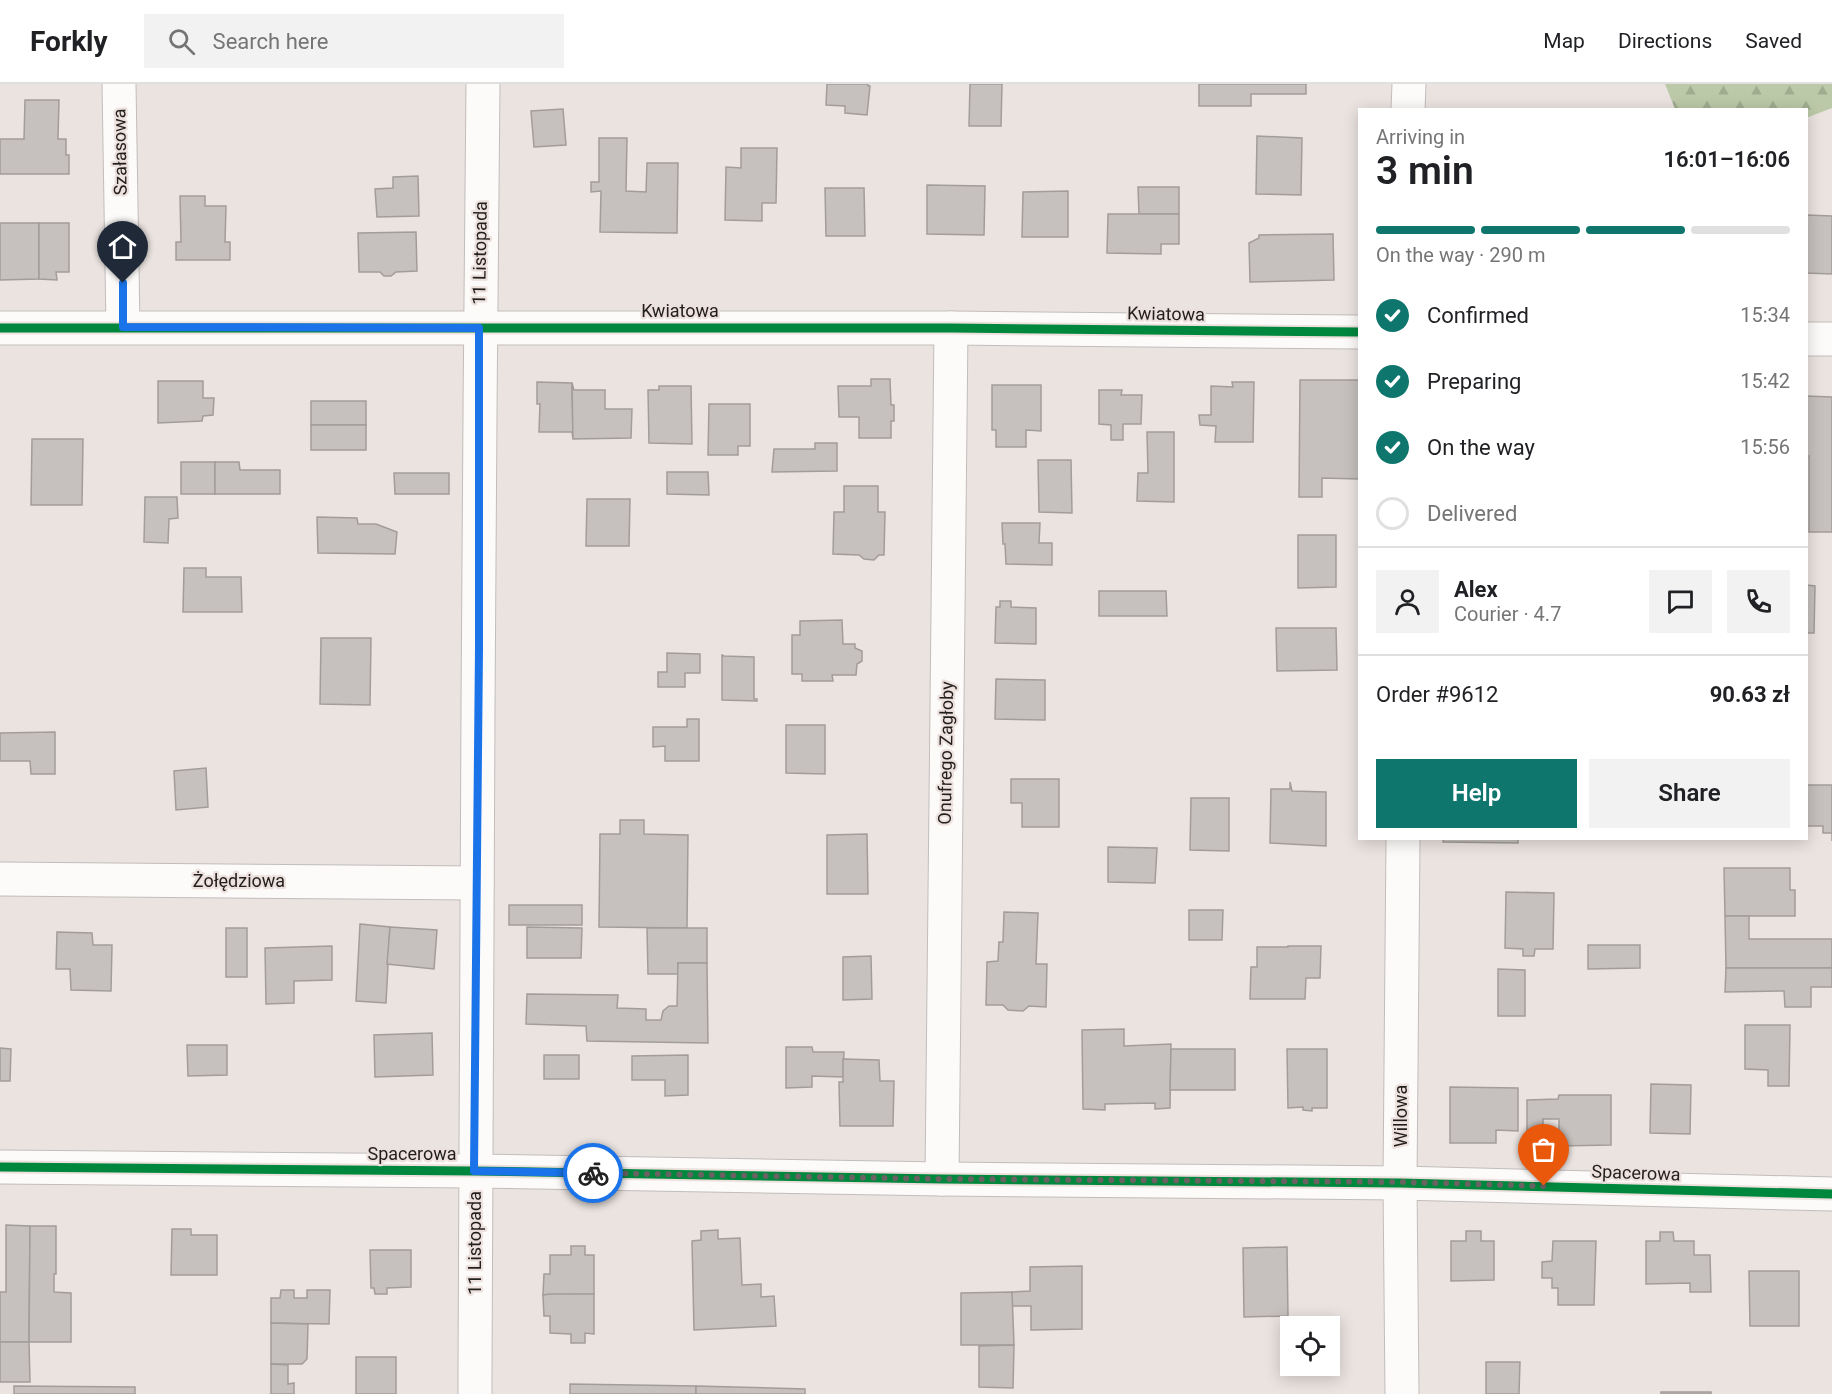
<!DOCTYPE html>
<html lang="en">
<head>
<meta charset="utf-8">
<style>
  body { margin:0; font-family:Roboto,sans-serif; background:#f2f2f2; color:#202124; height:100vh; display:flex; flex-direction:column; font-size:22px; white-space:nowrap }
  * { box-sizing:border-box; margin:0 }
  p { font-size:20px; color:#757577 }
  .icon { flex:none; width:33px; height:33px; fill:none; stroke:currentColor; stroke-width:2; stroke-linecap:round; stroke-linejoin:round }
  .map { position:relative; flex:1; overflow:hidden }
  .side { position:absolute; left:1358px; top:24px; width:450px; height:732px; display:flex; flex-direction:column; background:#fff; border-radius:0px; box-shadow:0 3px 15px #0003 }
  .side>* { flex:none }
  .controls { position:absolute; left:1280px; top:1232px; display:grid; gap:12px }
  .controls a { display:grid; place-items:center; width:60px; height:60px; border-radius:0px; background:#fff; box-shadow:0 3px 15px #0003; font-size:30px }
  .pin { position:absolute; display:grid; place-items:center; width:51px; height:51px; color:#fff; margin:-62px -26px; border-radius:50% 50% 50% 0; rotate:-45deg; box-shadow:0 0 6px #0007 }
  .pin .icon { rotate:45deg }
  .courier { position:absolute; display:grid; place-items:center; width:60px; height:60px; margin:-30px; border:4px solid #1a73e8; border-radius:50%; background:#fff; color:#222; box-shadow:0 2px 8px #0007 }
  .overview em { font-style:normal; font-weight:600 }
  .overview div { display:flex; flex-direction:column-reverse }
  .overview { display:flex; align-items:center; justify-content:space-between; height:102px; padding:0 18px }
  h1 { font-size:39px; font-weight:600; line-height:45px }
  .bar { display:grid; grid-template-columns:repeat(4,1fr); gap:9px 6px; align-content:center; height:72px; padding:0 18px }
  .bar i { height:8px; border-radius:4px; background:#e0e0e0 }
  .bar .current { background:#0f766e }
  .bar p { grid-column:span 4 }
  .line { display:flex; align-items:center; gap:15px; padding:0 18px; border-top:2px solid #e0e0e0 }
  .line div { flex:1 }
  .round { display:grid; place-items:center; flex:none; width:63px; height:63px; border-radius:0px; background:#f2f2f2 }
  ol { padding:0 18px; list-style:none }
  li { display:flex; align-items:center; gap:18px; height:66px }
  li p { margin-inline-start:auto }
  li .icon { padding:6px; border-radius:50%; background:#0f766e; color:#fff; stroke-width:4 }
  li:last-child { color:#757577 }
  li i { width:33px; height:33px; border:3px solid #e0e0e0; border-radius:50% }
  .cta { display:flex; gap:12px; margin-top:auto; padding:12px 18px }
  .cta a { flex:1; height:69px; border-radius:0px; background:#0f766e; color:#fff; font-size:24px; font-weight:600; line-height:69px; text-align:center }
  .cta a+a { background:#f2f2f2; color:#202124 }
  header { display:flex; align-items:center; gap:36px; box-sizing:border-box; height:84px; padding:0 30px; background:#fff; border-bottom:2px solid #e0e0e0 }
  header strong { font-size:28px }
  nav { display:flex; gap:33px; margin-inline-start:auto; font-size:21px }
  .search { width:420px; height:54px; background:#f2f2f2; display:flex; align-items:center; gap:15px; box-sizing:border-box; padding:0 21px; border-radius:0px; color:#757577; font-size:22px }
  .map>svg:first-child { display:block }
  .forest { fill:url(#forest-firs) }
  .building { fill:#c6c1be; stroke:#a29d9b; stroke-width:1.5 }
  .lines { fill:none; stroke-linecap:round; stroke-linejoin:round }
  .minor-casing { stroke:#c2bdbb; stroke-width:35 }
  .minor { stroke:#fcfbfa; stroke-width:33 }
  .cycleway-casing { stroke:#ede1dd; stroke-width:13 }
  .cycleway { stroke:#00873e; stroke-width:9 }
  .done { stroke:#686361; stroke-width:6; stroke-dasharray:0 10.8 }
  .route { stroke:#1a73e8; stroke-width:8 }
  .labels { text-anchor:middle; stroke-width:4.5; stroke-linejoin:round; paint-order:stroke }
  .street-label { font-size:18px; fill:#221e1c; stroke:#ede1dd }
</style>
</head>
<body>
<header>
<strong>Forkly</strong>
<div class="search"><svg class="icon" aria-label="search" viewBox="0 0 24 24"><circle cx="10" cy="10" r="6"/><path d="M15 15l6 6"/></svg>Search here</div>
<nav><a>Map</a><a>Directions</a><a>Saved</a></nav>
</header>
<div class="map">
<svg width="1832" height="1310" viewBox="0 0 1832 1310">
  <defs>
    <pattern id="forest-firs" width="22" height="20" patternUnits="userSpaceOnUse" patternTransform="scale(1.5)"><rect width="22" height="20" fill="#bbc9a8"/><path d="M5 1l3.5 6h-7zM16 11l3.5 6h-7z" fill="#a0ac90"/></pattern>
  </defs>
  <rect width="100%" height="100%" fill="#eae3e0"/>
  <path class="forest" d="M1665 0H1832V24L1806 34V26L1675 25Z"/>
  <g class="building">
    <path d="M827 0H868V2H870L867 31 845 29V22L826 21Z"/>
    <path d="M970 0H1002L1001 42H969Z"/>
    <path d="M1199 0H1306V10H1251V22H1199Z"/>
    <path d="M25 16H59L58 55H66V71H69V90H0V55H24Z"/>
    <path d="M563 25 566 61 534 63 531 27Z"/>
    <path d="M1257 52 1302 54 1301 111 1256 110Z"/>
    <path d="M599 54H627L626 107 646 108 647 79H678L677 149 600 148 601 107 591 108V98H599Z"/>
    <path d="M741 64H777L776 119H762V137L725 136 726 83 741 84Z"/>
    <path d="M418 92 419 132 377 133 375 105 393 104V93Z"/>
    <path d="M927 101 985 102 984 151 927 150Z"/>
    <path d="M1138 103H1179V130H1139Z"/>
    <path d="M825 104H864L865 152H826Z"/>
    <path d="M1068 107V153H1022L1023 108Z"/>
    <path d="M180 112H205V122H226L225 158H230V176H176V158H181Z"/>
    <path d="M1108 130H1179V160H1161V170L1107 169Z"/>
    <path d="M1806 131 1832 132V190L1806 189Z"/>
    <path d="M0 139H39V195L0 196Z"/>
    <path d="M39 139H69V188H56L57 196 39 195Z"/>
    <path d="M416 148 417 187 396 188 391 192H384L380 188H359L358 149Z"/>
    <path d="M1333 150 1334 196 1250 198 1249 159 1259 154V151Z"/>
    <path d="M871 295H890L891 321H894V337H891V354H859V333H839L838 302H871Z"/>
    <path d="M1300 296H1359V395L1322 394V413H1299Z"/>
    <path d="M158 297H203V314H214L213 331 203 332 202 337 158 339Z"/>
    <path d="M537 298 572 299 573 355 572 348H539L540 320H537Z"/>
    <path d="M1232 298H1254L1253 358H1215L1216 342 1200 341 1199 331H1211V302L1233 303Z"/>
    <path d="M572 299 574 306H605V325H632L631 354 573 355Z"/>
    <path d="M992 301H1041V347L1026 346V363H996V346H992Z"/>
    <path d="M659 302H691L692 360 649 359 648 306H659Z"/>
    <path d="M1099 306H1122L1121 311H1142L1141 340H1123V356H1111V341L1099 340Z"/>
    <path d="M1806 312 1832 313V448H1809V372H1806Z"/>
    <rect x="311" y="317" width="55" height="24"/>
    <path d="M709 320H750V362H738V371H708Z"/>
    <rect x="311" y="341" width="55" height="25"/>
    <path d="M1147 348H1174V418L1137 417 1138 389H1148Z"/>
    <path d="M32 355H83L82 421H31Z"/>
    <path d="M815 359H837V387L772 388 774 365H815Z"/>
    <path d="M1038 376H1071L1072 429 1039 428Z"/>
    <rect x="181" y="378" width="34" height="32"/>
    <path d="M215 378H239L240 386H280V410H215Z"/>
    <path d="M667 388H708L709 411 667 410Z"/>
    <path d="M394 389H449V410H395Z"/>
    <path d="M844 402H878V428H885L884 471H879L874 476 864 475 859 471 833 470 834 428H844Z"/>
    <path d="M145 413H177L178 434 169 435 168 459 144 458Z"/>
    <path d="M587 415H630L629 462H586Z"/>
    <path d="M317 433 357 434 358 440H376L397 448 395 470 318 469Z"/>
    <path d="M1002 439H1040L1039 459H1052V481L1006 480 1005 460H1003Z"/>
    <path d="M1298 451H1336V503L1298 504Z"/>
    <path d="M184 484H206V493H241L242 528H183Z"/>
    <path d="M1806 501 1815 502 1814 549H1806Z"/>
    <path d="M1099 507H1166L1167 532H1099Z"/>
    <path d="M1000 517H1011V523L1036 524V560L995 559 996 523H1000Z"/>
    <path d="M842 536 843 560H855V564L862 567V577L857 580 856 591H832L833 597H802V590H792V551H800V537Z"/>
    <path d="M1276 544H1336L1337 586 1277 587Z"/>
    <path d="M321 554H371L370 621 320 620Z"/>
    <path d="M667 569 700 570V589H685V603H658V588H667Z"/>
    <path d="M722 571 724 572 754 573V615H757V617L722 616Z"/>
    <path d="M996 595 1045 596V636L995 635Z"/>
    <path d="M687 635H699V677H665V662L653 663V643H687Z"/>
    <path d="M786 641H825V690L786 689Z"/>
    <path d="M55 648V690H31L30 677H0V649Z"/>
    <path d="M206 684 208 723 176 726 174 687Z"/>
    <path d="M1011 695H1059V743H1022V719H1011Z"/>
    <path d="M1290 698 1292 707 1326 708V762L1270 759 1271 705H1290Z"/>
    <path d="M1806 701H1832V757V749H1823V742H1806Z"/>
    <path d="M1191 714H1229V767L1190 766Z"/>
    <path d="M620 736H644V750L688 751 687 844 599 843 600 750H620Z"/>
    <path d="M867 750 868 810H827V751Z"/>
    <path d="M1444 754H1518V759L1443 758Z"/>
    <path d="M1108 763 1157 764 1155 799 1108 798Z"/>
    <path d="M1724 784H1790V806H1795V832H1725Z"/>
    <path d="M1506 808 1554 809 1553 865H1535L1534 872H1523V865L1505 864Z"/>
    <rect x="509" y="821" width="73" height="20"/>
    <path d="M1189 826H1223L1222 856H1189Z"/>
    <path d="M1004 828 1038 829 1036 880H1047L1046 923 1029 922 1023 927 1008 926 1003 921H986L987 878 998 877 999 858H1003Z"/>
    <path d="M1725 832H1749V855H1832V884H1726Z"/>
    <path d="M360 840 390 843 386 919 356 917Z"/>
    <path d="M390 843 437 846 434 885 387 880Z"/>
    <path d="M527 843 582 844 581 874H527Z"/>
    <rect x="226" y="844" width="21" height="49"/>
    <path d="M647 844H707V879H678V890H648Z"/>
    <path d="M57 848 92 849 93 861H112L111 907 71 906 70 885H56Z"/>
    <path d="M1588 861H1640V884L1588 885Z"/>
    <path d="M332 862V896L294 897V919L266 920 265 864Z"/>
    <path d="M1288 862H1321L1320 894H1306L1305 915H1250L1251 883H1257V863H1288Z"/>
    <path d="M871 872 872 915 843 916V873Z"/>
    <path d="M678 879H707L708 959 587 957 586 942 526 940 527 910 618 911 617 924 646 925V936H661L663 927 669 922H677Z"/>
    <path d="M1726 884H1832V903H1811V923H1785L1784 907 1725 908Z"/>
    <path d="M1498 885 1525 886V932H1498Z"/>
    <path d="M1745 941H1790L1789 1002H1768V986L1745 985Z"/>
    <path d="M1124 945V962L1171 960 1170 1024 1155 1025V1019L1105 1020V1026L1083 1025 1082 946Z"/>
    <path d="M432 949 433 991 375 993 374 951Z"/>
    <path d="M187 961H227V991L188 992Z"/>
    <path d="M786 963H812L813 968H844L843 993 812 992V1003L786 1004Z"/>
    <path d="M0 964 11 965 10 997H0Z"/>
    <path d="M1171 965H1235V1006H1170Z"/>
    <path d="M1287 965H1327V1024H1312V1027L1303 1026V1023L1288 1024Z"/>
    <rect x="544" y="971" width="35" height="24"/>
    <path d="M688 971V1011L665 1012V996H632V972Z"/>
    <path d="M843 975 879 976 880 997H894L893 1042H840L839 998H843Z"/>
    <path d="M1651 1000 1691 1001 1690 1050 1650 1049Z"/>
    <path d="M1450 1003 1518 1004V1047L1496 1046V1059H1450Z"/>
    <path d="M1559 1011H1611V1061L1559 1062V1035H1543V1061H1527V1016L1558 1015Z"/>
    <path d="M6 1141 30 1142 29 1258H0V1208H6Z"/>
    <path d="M30 1142H56V1190H54V1208L71 1209V1258H29Z"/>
    <path d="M172 1145H191V1151H217V1191H171Z"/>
    <path d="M718 1146V1155L740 1154 742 1201 761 1200V1213L774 1212 776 1242 694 1246 692 1157 701 1156V1147Z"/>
    <path d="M1466 1147H1481V1157H1494V1196L1451 1197V1157H1466Z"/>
    <path d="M1660 1148H1673L1674 1157H1694V1171H1710L1711 1208H1690V1199L1646 1200V1157H1660Z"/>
    <path d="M1553 1157H1596L1594 1221H1558V1204H1552V1194H1542V1178L1552 1177Z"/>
    <path d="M571 1162H585V1171H594V1210L543 1211 544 1190H550V1171H571Z"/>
    <path d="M1287 1163 1288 1232 1244 1233 1243 1164Z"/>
    <path d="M370 1166H411V1203L387 1204V1210H375L374 1204H371Z"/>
    <path d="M1082 1182V1245L1031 1246V1222H1012V1208L1030 1207V1183Z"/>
    <path d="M1749 1187H1799V1242H1750Z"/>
    <path d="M281 1206H294V1214H307V1206H330L329 1240 271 1239V1214H280Z"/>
    <path d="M1012 1208 1014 1261H961V1209Z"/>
    <path d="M550 1210H594V1250L585 1249V1259H571V1250L550 1249V1232H544L543 1211Z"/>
    <path d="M271 1239 308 1240 307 1275 302 1280H271Z"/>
    <path d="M0 1258H29L30 1298H0Z"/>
    <path d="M1014 1261 1013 1304 979 1303V1262Z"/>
    <rect x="356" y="1273" width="40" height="37"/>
    <path d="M1486 1278H1520L1519 1310H1486Z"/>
    <path d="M271 1280 288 1281V1300L294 1299V1310H271Z"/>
    <path d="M570 1300 696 1302V1310H570Z"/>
    <path d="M14 1302 135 1303V1310H14Z"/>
    <path d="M696 1302 805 1305V1310H696Z"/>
    <rect x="1661" y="1308" width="50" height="2"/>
  </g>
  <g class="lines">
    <defs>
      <g id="minor">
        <path d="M119 0 123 243"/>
        <path d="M1408 26 1409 0"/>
        <path d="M0 244H951L1359 248"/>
        <path d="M1806 255H1832"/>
        <path d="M0 795 477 799"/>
        <path d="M0 1083 474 1087 942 1095 1400 1099 1832 1110"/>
        <path d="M942 1095 951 244"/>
        <path d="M475 1310C474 1082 477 854 478 625 480 417 480 208 483 0"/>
        <path d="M1402 1310 1400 1099 1403 754"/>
      </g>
    </defs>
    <use href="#minor" class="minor-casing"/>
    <use href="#minor" class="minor"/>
    <defs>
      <g id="cycleway">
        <path d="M0 244H951L1359 248"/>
        <path d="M0 1083 474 1087 942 1095 1400 1099 1832 1110"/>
      </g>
    </defs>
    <use href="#cycleway" class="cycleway-casing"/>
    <use href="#cycleway" class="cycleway"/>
  </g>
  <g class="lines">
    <path class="done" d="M593 1089 942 1095 1400 1098 1544 1102"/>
    <path class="route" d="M123 199V243L479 244V564L474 1087 593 1089"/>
  </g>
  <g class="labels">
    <g class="street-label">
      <text transform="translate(120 68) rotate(-91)" y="6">Szałasowa</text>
      <text transform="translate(480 169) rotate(-89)" y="6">11 Listopada</text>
      <text x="680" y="233">Kwiatowa</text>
      <text transform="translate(1166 230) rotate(1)" y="6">Kwiatowa</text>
      <text transform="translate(946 669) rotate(-89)" y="6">Onufrego Zagłoby</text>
      <text x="239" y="803">Żołędziowa</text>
      <text transform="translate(1401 1032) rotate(-90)" y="6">Willowa</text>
      <text x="412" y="1076">Spacerowa</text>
      <text transform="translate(1636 1089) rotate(2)" y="6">Spacerowa</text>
      <text transform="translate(475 1159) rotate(-90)" y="6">11 Listopada</text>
    </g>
  </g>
</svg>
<div class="controls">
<a><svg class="icon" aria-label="locate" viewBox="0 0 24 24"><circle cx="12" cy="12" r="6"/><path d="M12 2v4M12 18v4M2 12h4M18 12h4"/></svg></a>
</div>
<div class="pin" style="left:1544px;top:1102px;background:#ea580c"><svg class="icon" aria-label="bag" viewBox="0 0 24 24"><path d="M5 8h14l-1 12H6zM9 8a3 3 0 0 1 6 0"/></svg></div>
<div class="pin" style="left:123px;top:199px;background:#1f2937"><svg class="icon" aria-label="home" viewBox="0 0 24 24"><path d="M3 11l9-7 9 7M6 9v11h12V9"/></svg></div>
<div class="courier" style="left:593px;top:1089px"><svg class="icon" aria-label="bike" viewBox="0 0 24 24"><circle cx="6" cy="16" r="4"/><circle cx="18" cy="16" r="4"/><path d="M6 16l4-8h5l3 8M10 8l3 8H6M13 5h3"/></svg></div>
<section class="side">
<div class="overview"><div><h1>3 min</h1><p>Arriving in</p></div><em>16:01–16:06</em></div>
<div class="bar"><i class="current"></i><i class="current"></i><i class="current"></i><i></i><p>On the way · 290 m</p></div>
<ol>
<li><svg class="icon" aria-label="check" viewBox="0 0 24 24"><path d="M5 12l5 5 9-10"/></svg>Confirmed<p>15:34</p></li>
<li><svg class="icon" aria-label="check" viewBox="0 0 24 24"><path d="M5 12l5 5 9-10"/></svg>Preparing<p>15:42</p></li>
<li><svg class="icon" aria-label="check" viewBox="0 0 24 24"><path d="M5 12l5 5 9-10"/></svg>On the way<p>15:56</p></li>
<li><i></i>Delivered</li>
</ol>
<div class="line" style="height:108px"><a class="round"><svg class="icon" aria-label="person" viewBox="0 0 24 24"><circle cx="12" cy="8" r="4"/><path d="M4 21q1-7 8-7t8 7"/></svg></a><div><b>Alex</b><p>Courier · 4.7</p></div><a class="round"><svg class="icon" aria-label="chat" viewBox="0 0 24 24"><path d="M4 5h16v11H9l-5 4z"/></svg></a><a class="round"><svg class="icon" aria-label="phone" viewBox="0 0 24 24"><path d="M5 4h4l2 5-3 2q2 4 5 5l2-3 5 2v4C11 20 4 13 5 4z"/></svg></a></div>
<div class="line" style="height:78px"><div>Order #9612</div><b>90.63 zł</b></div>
<div class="cta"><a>Help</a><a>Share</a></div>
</section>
</div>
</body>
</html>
